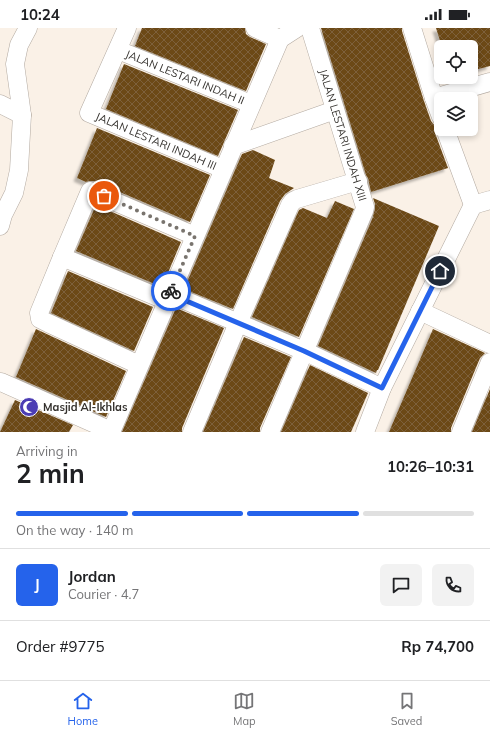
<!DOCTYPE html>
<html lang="en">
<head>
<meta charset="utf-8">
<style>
  body { margin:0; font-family:Mulish,sans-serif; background:#f2f2f2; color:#202124; height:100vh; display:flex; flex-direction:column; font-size:15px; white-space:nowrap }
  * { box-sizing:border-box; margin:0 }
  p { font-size:13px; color:#757577 }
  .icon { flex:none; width:22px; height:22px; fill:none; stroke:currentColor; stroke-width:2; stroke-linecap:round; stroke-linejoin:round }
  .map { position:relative; height:404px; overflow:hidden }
  .details { display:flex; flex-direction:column; background:#fff; flex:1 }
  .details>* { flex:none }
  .tools { position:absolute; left:434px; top:12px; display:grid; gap:8px }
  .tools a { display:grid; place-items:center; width:44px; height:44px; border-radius:6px; background:#fff; box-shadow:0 2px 6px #0003; font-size:20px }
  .pin { position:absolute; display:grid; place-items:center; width:34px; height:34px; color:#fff; margin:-17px; border:2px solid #fff; border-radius:50%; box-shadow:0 1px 4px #0007 }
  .courier { position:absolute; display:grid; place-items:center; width:40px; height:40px; margin:-20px; border:3px solid #2563eb; border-radius:50%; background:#fff; color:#222; box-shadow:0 1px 5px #0007 }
  .headline em { font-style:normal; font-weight:700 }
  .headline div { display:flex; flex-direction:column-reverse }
  .headline { display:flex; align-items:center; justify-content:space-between; height:68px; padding:0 16px }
  h1 { font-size:26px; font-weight:700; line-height:30px }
  .bar { display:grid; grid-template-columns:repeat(4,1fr); gap:6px 4px; align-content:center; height:48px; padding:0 16px }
  .bar i { height:5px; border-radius:3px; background:#e0e0e0 }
  .bar .selected { background:#2563eb }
  .bar p { grid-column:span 4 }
  .line { display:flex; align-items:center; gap:10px; padding:0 16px; border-top:1px solid #e0e0e0 }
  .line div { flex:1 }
  .round { display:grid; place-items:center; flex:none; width:42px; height:42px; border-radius:6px; background:#f2f2f2 }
  .status { display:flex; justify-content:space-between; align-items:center; height:28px; padding:0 20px; background:#fff; direction:ltr }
  .status svg { height:11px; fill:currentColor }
  .menu { display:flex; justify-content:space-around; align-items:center; height:56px; border-top:1px solid #e0e0e0; background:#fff; font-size:11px; color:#757577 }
  .menu a { display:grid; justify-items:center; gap:2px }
  .menu .selected { color:#2563eb }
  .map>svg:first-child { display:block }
  .building { fill:url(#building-cross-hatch); filter:url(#shadow) }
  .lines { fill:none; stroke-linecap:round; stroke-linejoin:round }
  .minor-casing { stroke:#b2a9a0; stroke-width:19 }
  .minor { stroke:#fff; stroke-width:18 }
  .done { stroke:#79746e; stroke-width:4; stroke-dasharray:0 7.2 }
  .route { stroke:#2563eb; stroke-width:5 }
  .labels { text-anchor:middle; stroke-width:4; stroke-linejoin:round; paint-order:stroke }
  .street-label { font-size:11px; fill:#34312d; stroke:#fff }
  .poi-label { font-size:11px; font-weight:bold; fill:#34312d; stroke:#fff; text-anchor:start }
</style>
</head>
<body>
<div class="status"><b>10:24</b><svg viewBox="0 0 49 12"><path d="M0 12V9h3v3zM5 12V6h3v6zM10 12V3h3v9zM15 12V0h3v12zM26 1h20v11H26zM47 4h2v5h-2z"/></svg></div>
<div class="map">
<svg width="490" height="404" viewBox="0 0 490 404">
  <defs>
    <pattern id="building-cross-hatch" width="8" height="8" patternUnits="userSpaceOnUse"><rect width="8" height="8" fill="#6c4918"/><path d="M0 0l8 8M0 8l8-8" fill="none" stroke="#7d613a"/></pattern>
    <filter id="shadow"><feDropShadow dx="-3.5" dy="3.5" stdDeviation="1" flood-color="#0004"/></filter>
  </defs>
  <rect width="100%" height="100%" fill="#faf1e7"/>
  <g class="building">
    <path d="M142 0H245L246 6 250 9 266 16 246 63 135 18Z"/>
    <path d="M321 0H402V3L424 73 431 93 435 98V105L448 140 371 164 368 150 366 147Z"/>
    <path d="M436 0H490V38L471 43V19H442Z"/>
    <path d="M124 36 238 82 218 128 106 81Z"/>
    <path d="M97 100 210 147 190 194 94 153H89L86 154 77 150Z"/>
    <path d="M253 122 275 132 269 150 294 160 285 166 280 173 233 281 184 261 242 126Z"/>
    <path d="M373 170 439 198 378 342H377L376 345 318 318 373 189 374 190 373 188 375 181V176Z"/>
    <path d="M335 173 354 181 299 309 252 289 299 182 303 180 327 190Z"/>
    <path d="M96 177 181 214 162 259 76 223Z"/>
    <path d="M68 243 153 279 134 323 51 285Z"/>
    <path d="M176 280 224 300 182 400V404H122Z"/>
    <path d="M36 301 126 343 106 389 16 349Z"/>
    <path d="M433 301 485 325 480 330 451 400V404H389Z"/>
    <path d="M244 309 291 329 260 400V404H203Z"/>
    <path d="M310 337 368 365 351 404H281Z"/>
    <path d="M490 361V404H472Z"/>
    <path d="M15 372 73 397 69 404H0Z"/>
  </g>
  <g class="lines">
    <defs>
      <g id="minor">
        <path d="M127 0 89 85 223 141"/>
        <path d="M255 0 280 11"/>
        <path d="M412 0 434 70 441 89"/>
        <path d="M118 22 251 76"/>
        <path d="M434 70 490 54"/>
        <path d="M0 76 22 87"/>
        <path d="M445 101 473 177"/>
        <path d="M233 118 335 82"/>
        <path d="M473 177 490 172"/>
        <path d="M0 198 3 187 14 165 19 142 22 87 15 36 19 17 28 0"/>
        <path d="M62 229 167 273"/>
        <path d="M170 266 304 323 382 360"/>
        <path d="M420 283 490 316"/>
        <path d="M139 337 48 295 40 291 39 285 62 229 90 163 195 208"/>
        <path d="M1 354 111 403"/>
        <path d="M111 404 280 11 297 0"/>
        <path d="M192 404 238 295 290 177 293 173 297 171 358 153"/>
        <path d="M270 404 364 183 365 179 310 0"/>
        <path d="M365 404 382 360 473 177"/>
        <path d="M461 404 490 334"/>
      </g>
    </defs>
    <use href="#minor" class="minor-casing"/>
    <use href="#minor" class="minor"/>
  </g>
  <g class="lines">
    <path class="done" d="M104 168 195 208 171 263"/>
    <path class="route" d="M171 263 170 266 304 323 382 360 440 243"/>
  </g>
  <defs>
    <symbol id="mosque-disc" viewBox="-11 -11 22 22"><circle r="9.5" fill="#4c3db4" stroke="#fff"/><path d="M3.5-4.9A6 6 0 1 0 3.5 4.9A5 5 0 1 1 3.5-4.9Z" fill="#fff"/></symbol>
  </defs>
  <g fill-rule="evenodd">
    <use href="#mosque-disc" x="18" y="368" width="22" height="22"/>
  </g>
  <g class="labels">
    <g class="street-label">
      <text transform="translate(185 49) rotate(22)" y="4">JALAN LESTARI INDAH II</text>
      <text transform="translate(343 107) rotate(73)" y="4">JALAN LESTARI INDAH XIII</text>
      <text transform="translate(156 113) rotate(23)" y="4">JALAN LESTARI INDAH III</text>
    </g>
    <g class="poi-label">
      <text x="43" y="383">Masjid Al-Ikhlas</text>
    </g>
  </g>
</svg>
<div class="tools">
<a><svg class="icon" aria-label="locate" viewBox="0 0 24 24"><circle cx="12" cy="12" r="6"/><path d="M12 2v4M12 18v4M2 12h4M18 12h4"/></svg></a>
<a><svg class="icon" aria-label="layers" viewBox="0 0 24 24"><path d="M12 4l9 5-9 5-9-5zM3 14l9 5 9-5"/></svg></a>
</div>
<div class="pin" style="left:104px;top:168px;background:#ea580c"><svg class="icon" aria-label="bag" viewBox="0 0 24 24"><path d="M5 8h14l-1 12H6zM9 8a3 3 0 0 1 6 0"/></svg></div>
<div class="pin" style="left:440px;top:243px;background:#1f2937"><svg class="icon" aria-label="home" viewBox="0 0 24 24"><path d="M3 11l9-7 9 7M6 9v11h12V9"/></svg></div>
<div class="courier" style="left:171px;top:263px"><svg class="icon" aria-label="bike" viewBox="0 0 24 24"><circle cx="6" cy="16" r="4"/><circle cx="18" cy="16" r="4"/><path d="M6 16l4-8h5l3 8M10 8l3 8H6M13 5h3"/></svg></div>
</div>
<section class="details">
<div class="headline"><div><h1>2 min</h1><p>Arriving in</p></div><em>10:26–10:31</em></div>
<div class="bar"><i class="selected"></i><i class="selected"></i><i class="selected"></i><i></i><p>On the way · 140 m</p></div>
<div class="line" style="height:72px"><b class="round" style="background:#2563eb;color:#fff">J</b><div><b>Jordan</b><p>Courier · 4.7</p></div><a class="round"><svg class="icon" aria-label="chat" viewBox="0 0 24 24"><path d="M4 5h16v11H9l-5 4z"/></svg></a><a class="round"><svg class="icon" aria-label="phone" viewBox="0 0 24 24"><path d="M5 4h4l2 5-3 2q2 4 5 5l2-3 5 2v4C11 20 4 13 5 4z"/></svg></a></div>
<div class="line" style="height:52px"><div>Order #9775</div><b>Rp 74,700</b></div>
</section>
<nav class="menu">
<a class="selected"><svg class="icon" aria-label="home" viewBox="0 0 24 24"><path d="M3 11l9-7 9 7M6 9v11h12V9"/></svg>Home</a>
<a><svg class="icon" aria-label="map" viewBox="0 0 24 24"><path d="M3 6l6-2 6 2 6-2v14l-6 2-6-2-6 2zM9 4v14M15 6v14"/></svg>Map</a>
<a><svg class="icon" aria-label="saved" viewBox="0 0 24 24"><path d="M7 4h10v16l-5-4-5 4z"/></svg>Saved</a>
</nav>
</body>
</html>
